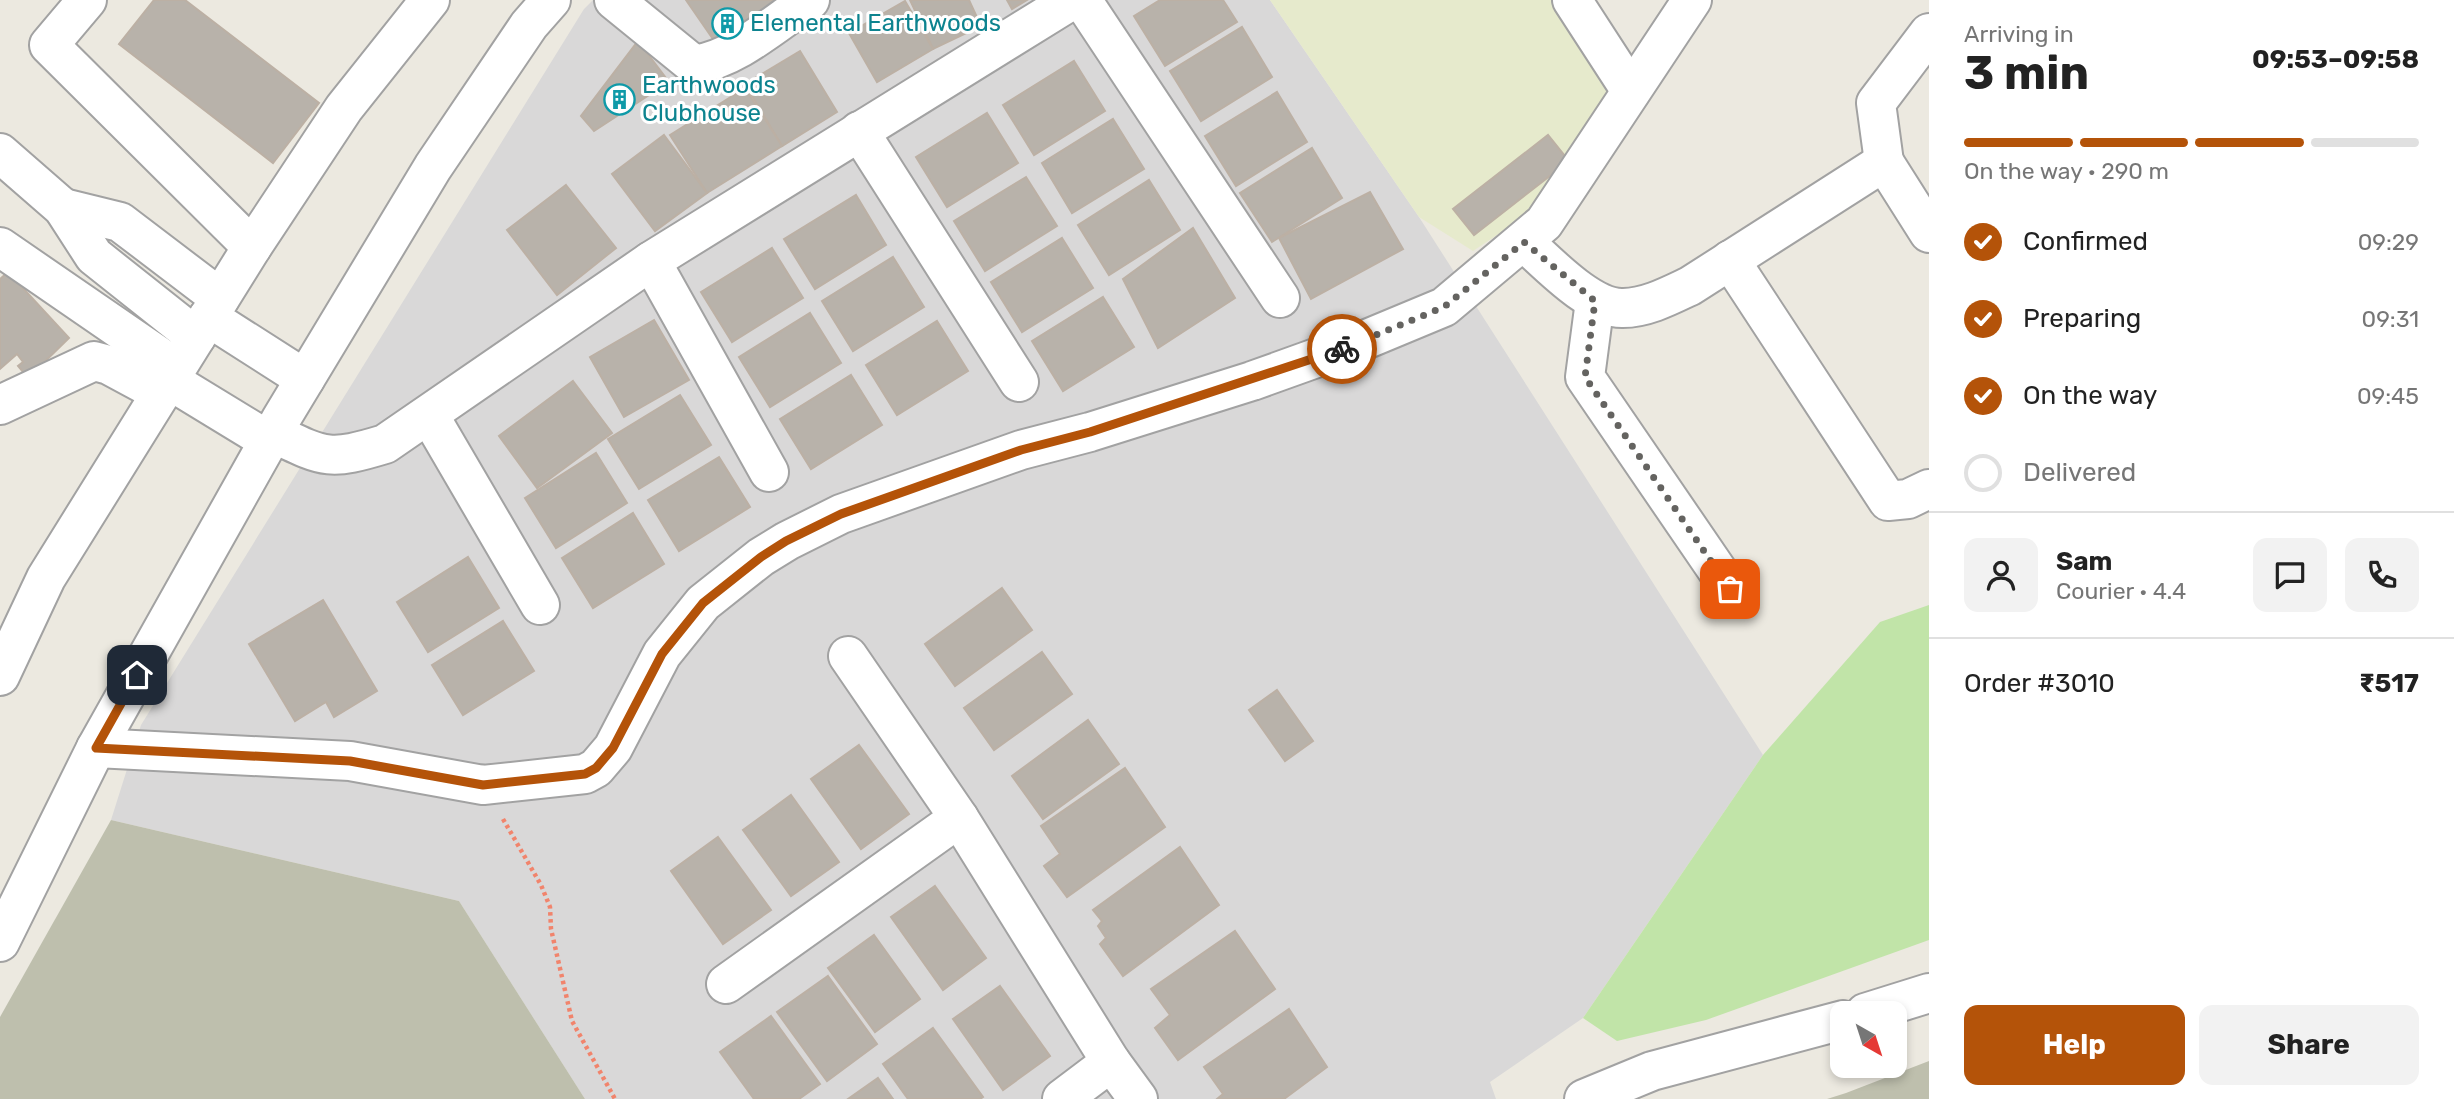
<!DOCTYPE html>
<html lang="en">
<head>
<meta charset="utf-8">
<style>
  body { margin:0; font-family:Rubik,sans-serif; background:#f2f2f2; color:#222; height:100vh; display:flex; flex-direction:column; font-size:26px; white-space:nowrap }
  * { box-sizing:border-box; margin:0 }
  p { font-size:23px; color:#767676 }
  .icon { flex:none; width:38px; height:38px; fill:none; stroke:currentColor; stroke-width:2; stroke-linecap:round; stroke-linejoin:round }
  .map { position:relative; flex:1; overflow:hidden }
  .side { display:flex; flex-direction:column; background:#fff; width:525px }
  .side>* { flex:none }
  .needle { width:46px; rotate:141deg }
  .fabs { position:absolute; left:1830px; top:1001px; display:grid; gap:14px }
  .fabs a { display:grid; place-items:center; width:77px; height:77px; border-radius:14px; background:#fff; box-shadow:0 4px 10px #0003; font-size:35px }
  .pin { position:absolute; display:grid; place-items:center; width:60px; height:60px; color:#fff; margin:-30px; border-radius:14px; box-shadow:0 4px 10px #0006 }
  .courier { position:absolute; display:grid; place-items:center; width:70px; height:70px; margin:-35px; border:5px solid #b45309; border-radius:50%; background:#fff; color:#222; box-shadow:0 2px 9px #0007 }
  .overview em { font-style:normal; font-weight:700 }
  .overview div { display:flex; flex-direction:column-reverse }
  .overview { display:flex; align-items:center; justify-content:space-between; height:119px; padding:0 35px }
  h1 { font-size:46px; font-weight:700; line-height:52px }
  .bar { display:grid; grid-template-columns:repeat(4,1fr); gap:10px 7px; align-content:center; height:84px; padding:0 35px }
  .bar i { height:9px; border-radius:5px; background:#e0e0e0 }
  .bar .active { background:#b45309 }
  .bar p { grid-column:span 4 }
  .line { display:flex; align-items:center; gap:18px; padding:0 35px; border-top:2px solid #e0e0e0 }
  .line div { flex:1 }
  .round { display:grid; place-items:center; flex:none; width:74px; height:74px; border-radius:14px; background:#f2f2f2 }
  ol { padding:0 35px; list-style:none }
  li { display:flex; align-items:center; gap:21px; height:77px }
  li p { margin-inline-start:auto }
  li .icon { padding:7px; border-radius:50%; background:#b45309; color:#fff; stroke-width:4 }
  li:last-child { color:#767676 }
  li i { width:38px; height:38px; border:4px solid #e0e0e0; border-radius:50% }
  .button { display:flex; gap:14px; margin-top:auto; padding:14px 35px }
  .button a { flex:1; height:80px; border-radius:14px; background:#b45309; color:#fff; font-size:28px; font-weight:700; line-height:80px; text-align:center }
  .button a+a { background:#f2f2f2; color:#222 }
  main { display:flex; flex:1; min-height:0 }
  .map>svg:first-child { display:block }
  .residential { fill:#d9d8d8 }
  .construction { fill:#bebfad }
  .farmland { fill:#e6eacc }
  .grass { fill:#c1e4a8 }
  .building { fill:#b8b2aa; stroke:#bcb0a4; stroke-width:2 }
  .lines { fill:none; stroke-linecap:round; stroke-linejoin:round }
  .minor-casing { stroke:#a2a2a2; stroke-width:42 }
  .path { stroke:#f1846c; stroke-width:4.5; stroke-dasharray:3.5 3.5; stroke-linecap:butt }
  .minor { stroke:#fff; stroke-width:38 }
  .done { stroke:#646360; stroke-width:7; stroke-dasharray:0 12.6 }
  .route { stroke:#b45309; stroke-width:9 }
  .labels { text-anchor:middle; stroke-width:6; stroke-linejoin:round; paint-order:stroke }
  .culture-label { font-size:24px; fill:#0d838f; stroke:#fff; text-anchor:start }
</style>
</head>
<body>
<main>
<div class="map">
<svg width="1929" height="1099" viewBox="0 0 1929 1099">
  <rect width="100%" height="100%" fill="#ece9e0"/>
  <path class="residential" d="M593 0H1270L1419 217 1763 755 1583 1018 1490 1082 1496 1099H585L459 901 111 820 141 725 584 9Z"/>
  <g class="construction">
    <path d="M111 820 459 901 585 1099H0V1017Z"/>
    <path d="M1929 1061V1099H1827L1846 1093Z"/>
  </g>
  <path class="farmland" d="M1270 0H1571L1623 76 1533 211 1473 251 1419 217Z"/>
  <path class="grass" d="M1929 605V940L1706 1020 1617 1041 1583 1018 1763 755 1880 622Z"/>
  <g class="building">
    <path d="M154 0H185L319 103 273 163 119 44Z"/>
    <path d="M686 0H787L717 45Z"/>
    <path d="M910 0H969L981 26 933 49Z"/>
    <path d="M1007 0H1027L1012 9Z"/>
    <path d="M1160 0H1223L1237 22 1165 66 1134 16Z"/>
    <path d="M905 1 933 49 877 82 849 33Z"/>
    <path d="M1242 27 1272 77 1201 121 1170 71Z"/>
    <path d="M638 41 669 82 594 131 581 116Z"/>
    <path d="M800 51 837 112 782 146 745 84Z"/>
    <path d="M1074 61 1105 111 1034 155 1003 105Z"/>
    <path d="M745 88 782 146 707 193 670 135Z"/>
    <path d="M1277 92 1307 142 1236 186 1205 136Z"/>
    <path d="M987 113 1018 163 947 207 916 157Z"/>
    <path d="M1113 119 1144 169 1072 213 1042 163Z"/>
    <path d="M664 135 707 193 655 231 612 174Z"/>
    <path d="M1548 135 1569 161 1474 235 1453 209Z"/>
    <path d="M1312 148 1342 198 1272 242 1240 193Z"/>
    <path d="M1026 177 1057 226 985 271 954 221Z"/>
    <path d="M1149 180 1180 230 1109 275 1078 225Z"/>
    <path d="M566 185 616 248 557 295 507 230Z"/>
    <path d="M1370 192 1403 249 1311 299 1279 238Z"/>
    <path d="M856 195 886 245 815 289 784 239Z"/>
    <path d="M1193 228 1235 298 1158 348 1123 279Z"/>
    <path d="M1062 238 1093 288 1022 332 991 282Z"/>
    <path d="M772 248 803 298 732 342 701 292Z"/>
    <path d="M893 257 924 307 853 351 822 301Z"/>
    <path d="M8 272 69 338 28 378 18 366 23 362 17 354 0 369V279Z"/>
    <path d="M1103 297 1134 347 1063 391 1032 341Z"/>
    <path d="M810 313 841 363 770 407 739 357Z"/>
    <path d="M654 320 689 380 624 417 590 357Z"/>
    <path d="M937 321 968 371 897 415 866 365Z"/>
    <path d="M851 375 882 425 811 469 780 419Z"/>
    <path d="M573 381 612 433 537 488 499 436Z"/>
    <path d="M680 395 711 445 639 489 608 439Z"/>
    <path d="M596 453 627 503 556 548 525 498Z"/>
    <path d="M719 457 750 507 679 551 648 500Z"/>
    <path d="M633 513 664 564 593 608 562 558Z"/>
    <path d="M468 557 499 608 428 652 397 602Z"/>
    <path d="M1002 588 1032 630 955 686 925 644Z"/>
    <path d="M323 600 377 691 334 717 326 702 295 721 249 644Z"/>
    <path d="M503 621 534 671 463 715 432 665Z"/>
    <path d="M1042 652 1072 694 994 750 964 708Z"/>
    <path d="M1277 690 1313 741 1285 761 1249 710Z"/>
    <path d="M1088 720 1119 764 1043 819 1012 776Z"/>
    <path d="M859 745 909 814 861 849 811 779Z"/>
    <path d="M1125 768 1165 827 1067 897 1044 866 1060 854 1041 826Z"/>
    <path d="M791 795 839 862 791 896 743 830Z"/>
    <path d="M718 837 771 910 723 944 671 871Z"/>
    <path d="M1180 847 1219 905 1123 976 1100 944 1106 938 1098 926 1102 921 1093 910Z"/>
    <path d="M935 886 986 958 943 990 891 917Z"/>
    <path d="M1235 931 1275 989 1178 1060 1155 1028 1170 1015 1151 989Z"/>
    <path d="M874 935 920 999 875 1032 828 968Z"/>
    <path d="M828 976 877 1044 827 1081 777 1012Z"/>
    <path d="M1000 986 1050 1056 1003 1090 953 1019Z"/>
    <path d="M1289 1009 1327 1067 1284 1099H1217L1223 1094 1204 1067Z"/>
    <path d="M771 1016 820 1084 799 1099H754L720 1052Z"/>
    <path d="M933 1028 983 1097 980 1099H908L883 1064Z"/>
    <path d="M878 1078 893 1099H848Z"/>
  </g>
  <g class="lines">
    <defs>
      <g id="minor">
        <path d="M87 0 49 45 252 247"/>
        <path d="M614 0 694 65C736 59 775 23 810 0"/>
        <path d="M1082 0 1280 298"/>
        <path d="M1572 0 1631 91"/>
        <path d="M859 131 1019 382"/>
        <path d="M0 153 63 208 94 256 196 337"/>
        <path d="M1884 162 1876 103 1929 33"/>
        <path d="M63 208 120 222 220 298"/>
        <path d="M1524 242C1548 263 1590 309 1623 308 1646 308 1669 296 1690 286L1884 162 1929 233"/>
        <path d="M0 247 176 368"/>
        <path d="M1730 260 1888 501 1908 499 1929 489"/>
        <path d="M651 261 769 472"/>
        <path d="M1595 301 1585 377 1730 589"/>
        <path d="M208 317 305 379"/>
        <path d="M169 380 269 441"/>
        <path d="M0 405 94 361 109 365 161 393"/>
        <path d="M429 415 540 605"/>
        <path d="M273 433C325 458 329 461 385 444L651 261 1072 0"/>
        <path d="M848 656 959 818 1111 1062 1138 1099"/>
        <path d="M0 676 46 578 252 247 344 108 430 0"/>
        <path d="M96 748 350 761 483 785 585 774 596 768 613 748 662 654 703 603 761 557 787 541 841 514 1021 450 1090 432 1252 381 1355 344 1444 307 1544 223 1692 0"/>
        <path d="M0 942 96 748 281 419 433 167 529 25 551 0"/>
        <path d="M726 984 959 818"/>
        <path d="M1865 1013 1929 993"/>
        <path d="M1062 1099 1111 1062"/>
        <path d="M1584 1099 1652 1071 1843 1020"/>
      </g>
    </defs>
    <use href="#minor" class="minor-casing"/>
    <path class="path" d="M503 819 541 885 550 907 551 929 572 1021 615 1099"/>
    <use href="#minor" class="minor"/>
  </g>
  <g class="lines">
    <path class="done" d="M1342 349 1444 307 1524 242 1595 301 1585 377 1730 589"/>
    <path class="route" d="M137 675 96 748 350 761 483 785 585 774 596 768 613 748 662 654 703 603 761 557 786 541 841 514 1021 450 1090 432 1342 349"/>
  </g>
  <defs>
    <symbol id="building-ring" viewBox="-11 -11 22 22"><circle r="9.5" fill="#fff" stroke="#0f9aa8" stroke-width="1.5"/><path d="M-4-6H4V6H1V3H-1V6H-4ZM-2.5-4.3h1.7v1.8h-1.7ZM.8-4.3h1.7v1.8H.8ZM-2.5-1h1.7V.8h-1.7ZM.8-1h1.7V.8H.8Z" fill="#0f9aa8"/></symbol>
  </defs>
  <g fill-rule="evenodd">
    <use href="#building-ring" x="710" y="6" width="35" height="35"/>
    <use href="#building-ring" x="602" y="82" width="35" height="35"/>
  </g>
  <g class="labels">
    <g class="culture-label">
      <text x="750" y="31">Elemental Earthwoods</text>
      <text x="642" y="93">Earthwoods<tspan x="642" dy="28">Clubhouse</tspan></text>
    </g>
  </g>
</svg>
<div class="fabs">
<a><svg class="needle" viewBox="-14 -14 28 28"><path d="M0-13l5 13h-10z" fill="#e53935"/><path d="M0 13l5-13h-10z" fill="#767676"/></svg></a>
</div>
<div class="pin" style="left:1730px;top:589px;background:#ea580c"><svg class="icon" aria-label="bag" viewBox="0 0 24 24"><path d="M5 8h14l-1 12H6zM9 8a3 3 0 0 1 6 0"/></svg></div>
<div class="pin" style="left:137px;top:675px;background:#1f2937"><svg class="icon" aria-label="home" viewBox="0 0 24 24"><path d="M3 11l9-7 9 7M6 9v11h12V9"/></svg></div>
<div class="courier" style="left:1342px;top:349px"><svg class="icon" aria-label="bike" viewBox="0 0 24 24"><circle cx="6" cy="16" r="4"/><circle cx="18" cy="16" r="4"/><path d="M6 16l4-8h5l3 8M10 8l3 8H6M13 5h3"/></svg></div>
</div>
<section class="side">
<div class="overview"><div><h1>3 min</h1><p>Arriving in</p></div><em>09:53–09:58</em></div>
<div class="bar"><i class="active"></i><i class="active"></i><i class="active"></i><i></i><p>On the way · 290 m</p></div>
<ol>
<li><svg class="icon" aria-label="check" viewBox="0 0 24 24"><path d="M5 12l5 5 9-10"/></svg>Confirmed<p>09:29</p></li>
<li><svg class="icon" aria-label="check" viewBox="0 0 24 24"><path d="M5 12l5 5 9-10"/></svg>Preparing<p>09:31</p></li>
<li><svg class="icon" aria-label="check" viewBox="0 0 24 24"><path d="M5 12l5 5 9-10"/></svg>On the way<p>09:45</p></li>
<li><i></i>Delivered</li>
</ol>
<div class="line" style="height:126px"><a class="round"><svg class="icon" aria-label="person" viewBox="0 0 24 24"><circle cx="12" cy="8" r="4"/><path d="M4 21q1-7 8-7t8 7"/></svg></a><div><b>Sam</b><p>Courier · 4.4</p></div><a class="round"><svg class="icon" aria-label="chat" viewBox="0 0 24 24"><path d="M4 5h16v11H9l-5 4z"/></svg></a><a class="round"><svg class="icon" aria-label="phone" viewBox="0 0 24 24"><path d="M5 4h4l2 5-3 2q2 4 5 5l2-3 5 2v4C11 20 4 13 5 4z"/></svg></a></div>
<div class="line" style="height:91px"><div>Order #3010</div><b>₹517</b></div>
<div class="button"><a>Help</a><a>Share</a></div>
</section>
</main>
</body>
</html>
